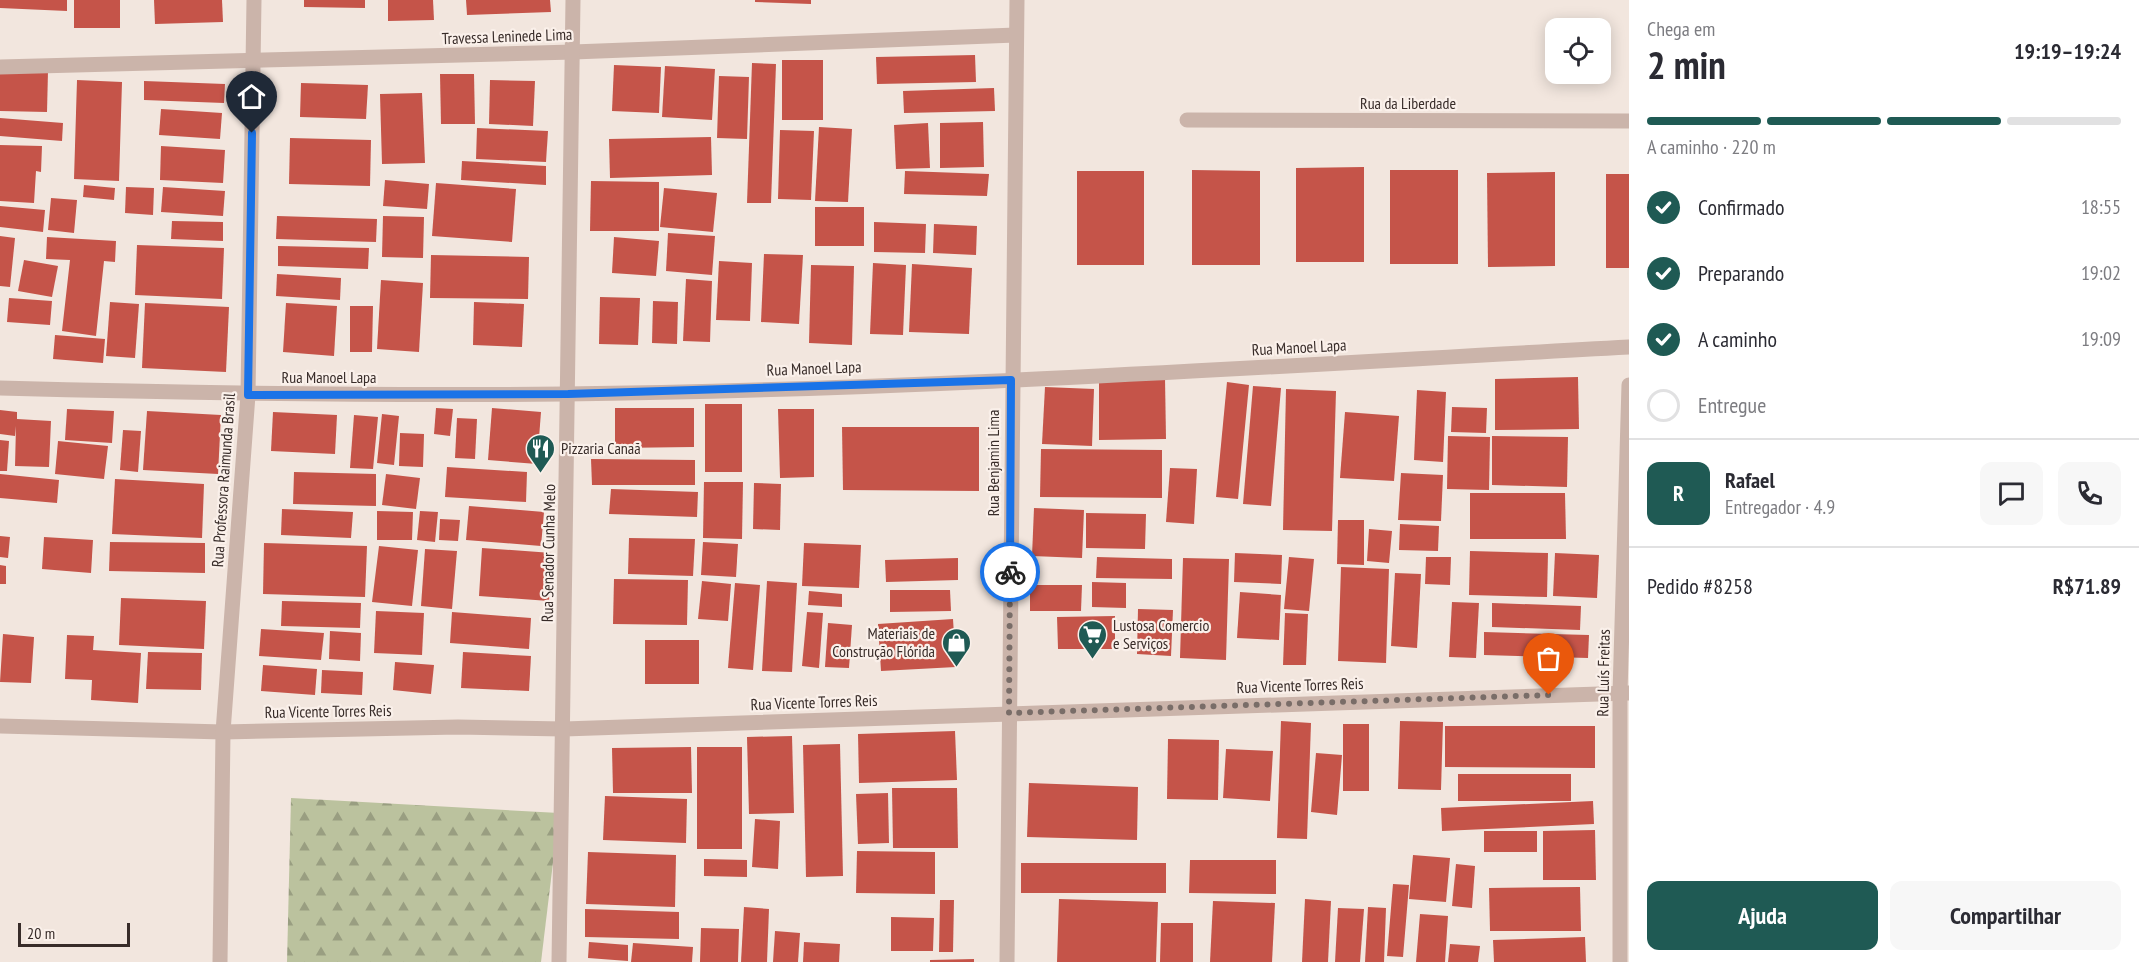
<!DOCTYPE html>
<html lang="pt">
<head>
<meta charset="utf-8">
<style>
  body { margin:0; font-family:"PT Sans Narrow",sans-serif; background:#f7f7f7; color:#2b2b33; height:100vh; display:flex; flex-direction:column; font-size:22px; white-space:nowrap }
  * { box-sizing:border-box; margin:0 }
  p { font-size:20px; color:#7c7c81 }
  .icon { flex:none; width:33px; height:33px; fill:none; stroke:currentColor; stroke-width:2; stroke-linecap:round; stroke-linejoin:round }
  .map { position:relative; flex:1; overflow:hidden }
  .side { display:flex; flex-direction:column; background:#fff; width:510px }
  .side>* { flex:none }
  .controls { position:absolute; left:1545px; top:18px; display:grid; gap:12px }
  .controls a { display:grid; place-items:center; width:66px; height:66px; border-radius:12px; background:#fff; box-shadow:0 3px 15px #0003; font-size:30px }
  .scale { position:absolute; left:18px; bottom:15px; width:112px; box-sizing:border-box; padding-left:6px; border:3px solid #382c29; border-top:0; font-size:16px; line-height:21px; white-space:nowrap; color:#382c29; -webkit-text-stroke:4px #faf0ea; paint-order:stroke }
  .pin { position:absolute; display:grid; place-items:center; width:51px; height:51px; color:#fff; margin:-62px -26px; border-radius:50% 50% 50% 0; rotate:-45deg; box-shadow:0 0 6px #0007 }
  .pin .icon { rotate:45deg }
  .courier { position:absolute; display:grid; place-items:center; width:60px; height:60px; margin:-30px; border:4px solid #1a73e8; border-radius:50%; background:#fff; color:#222; box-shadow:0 2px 8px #0007 }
  .summary em { font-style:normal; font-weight:600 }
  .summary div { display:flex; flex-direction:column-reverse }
  .summary { display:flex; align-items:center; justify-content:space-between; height:102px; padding:0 18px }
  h1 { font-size:39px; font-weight:600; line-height:45px }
  .bar { display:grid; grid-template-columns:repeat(4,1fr); gap:9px 6px; align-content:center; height:72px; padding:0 18px }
  .bar i { height:8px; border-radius:4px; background:#e1e1e2 }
  .bar .on { background:#1f5a54 }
  .bar p { grid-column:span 4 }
  .line { display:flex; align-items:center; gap:15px; padding:0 18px; border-top:2px solid #e1e1e2 }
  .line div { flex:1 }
  .round { display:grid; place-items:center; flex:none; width:63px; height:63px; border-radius:12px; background:#f7f7f7 }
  ol { padding:0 18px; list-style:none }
  li { display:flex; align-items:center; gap:18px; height:66px }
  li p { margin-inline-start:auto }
  li .icon { padding:6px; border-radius:50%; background:#1f5a54; color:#fff; stroke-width:4 }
  li:last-child { color:#7c7c81 }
  li i { width:33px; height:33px; border:3px solid #e1e1e2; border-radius:50% }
  .primary-button { display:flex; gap:12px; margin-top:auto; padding:12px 18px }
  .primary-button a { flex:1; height:69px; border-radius:12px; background:#1f5a54; color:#fff; font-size:24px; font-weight:600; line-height:69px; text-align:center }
  .primary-button a+a { background:#f7f7f7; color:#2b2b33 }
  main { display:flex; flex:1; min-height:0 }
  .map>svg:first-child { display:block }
  .forest { fill:url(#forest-firs) }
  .building { fill:#c55449 }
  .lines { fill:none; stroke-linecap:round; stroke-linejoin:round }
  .minor { stroke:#cbb4aa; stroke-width:15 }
  .done { stroke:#796d68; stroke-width:6; stroke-dasharray:0 10.8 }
  .route { stroke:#1a73e8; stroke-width:8 }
  .labels { text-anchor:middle; stroke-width:4.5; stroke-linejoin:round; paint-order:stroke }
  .street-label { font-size:16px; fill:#382c29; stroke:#faf0ea }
  .poi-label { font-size:16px; fill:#382c29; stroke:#faf0ea; text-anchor:start }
</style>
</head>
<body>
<main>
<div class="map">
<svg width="1629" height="962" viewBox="0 0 1629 962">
  <defs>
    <pattern id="forest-firs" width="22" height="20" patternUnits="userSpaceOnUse" patternTransform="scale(1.5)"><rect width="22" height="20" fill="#bbc29e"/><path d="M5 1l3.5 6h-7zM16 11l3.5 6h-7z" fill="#999e81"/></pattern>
  </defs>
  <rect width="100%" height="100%" fill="#f2e6de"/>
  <path class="forest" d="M291 798 559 813 541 962H287Z"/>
  <g class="building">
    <path d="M0 0H67V11L0 8Z"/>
    <rect x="74" y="0" width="46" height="28"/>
    <path d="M154 0H222L223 22 155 24Z"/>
    <path d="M304 0H365V8L304 7Z"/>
    <path d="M388 0H433L434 20 388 21Z"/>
    <path d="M466 0H550L551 12 467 15Z"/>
    <path d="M755 0H811V4L755 2Z"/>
    <path d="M975 55 976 82 877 84 876 57Z"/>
    <rect x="782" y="60" width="41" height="60"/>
    <path d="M752 63 776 64 771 203H747Z"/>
    <path d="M614 65 661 67 659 113 612 111Z"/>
    <path d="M665 66 715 69 712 120 662 117Z"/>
    <path d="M0 70 48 71 47 112 0 111Z"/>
    <path d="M440 74H474L475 124H441Z"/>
    <path d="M719 76 749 77 747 139 717 138Z"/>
    <path d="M77 80 122 82 119 181 74 179Z"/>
    <path d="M490 80 535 81 533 126 489 124Z"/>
    <path d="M144 81 225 84 224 103 144 100Z"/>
    <path d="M301 83 368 85 366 119 300 117Z"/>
    <path d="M994 88 995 111 904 113 903 91Z"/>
    <path d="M422 93 425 163 382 164 380 94Z"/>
    <path d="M161 109 222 113 220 139 159 135Z"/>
    <path d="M0 118 63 123 62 141 0 136Z"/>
    <path d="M983 122 984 167 940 168V123Z"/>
    <path d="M928 123 930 168 896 169 894 125Z"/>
    <path d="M819 127 852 129 848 202 815 201Z"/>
    <path d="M477 128 548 131 546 162 476 159Z"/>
    <path d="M780 130 814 131 811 200 778 199Z"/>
    <path d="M711 137 712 175 610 178 609 139Z"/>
    <path d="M290 138 371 140 370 186 289 184Z"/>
    <path d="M0 145 42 146 41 172 36 171 34 203 0 201Z"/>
    <path d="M161 146 225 150 223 183 160 180Z"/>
    <path d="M462 161 546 166V185L461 180Z"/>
    <path d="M1364 167V262H1296V168Z"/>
    <path d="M1192 170 1260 171V265H1192Z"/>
    <rect x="1390" y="170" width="68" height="94"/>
    <path d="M905 171 989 174 987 196 904 194Z"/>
    <rect x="1077" y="171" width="67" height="94"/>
    <path d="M1555 172V266L1488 267 1487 173Z"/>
    <rect x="1606" y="174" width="23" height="94"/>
    <path d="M385 180 429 184 427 209 383 206Z"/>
    <path d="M591 181 659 182V231H590Z"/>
    <path d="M436 183 516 189 512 242 432 236Z"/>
    <path d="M84 185 115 188 114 200 83 197Z"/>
    <path d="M126 187 154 188 153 215 125 213Z"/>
    <path d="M163 187 225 191 223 216 161 212Z"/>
    <path d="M664 188 717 193 713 232 660 227Z"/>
    <path d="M51 198 77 200 74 233 48 230Z"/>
    <path d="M0 206 45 210 43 232 0 227Z"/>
    <rect x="815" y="207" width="49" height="39"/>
    <path d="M277 216 377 219 376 242 276 239Z"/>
    <path d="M383 216 424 217 423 258 382 257Z"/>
    <path d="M172 221 223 222V241L171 239Z"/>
    <path d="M874 222 926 224 925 253 874 252Z"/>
    <path d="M934 224 977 226 976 255 933 253Z"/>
    <path d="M668 233 715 236 712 275 666 271Z"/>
    <path d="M0 236 15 238 10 287 0 286Z"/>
    <path d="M47 237 116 241 115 262 104 261 96 336 62 331 70 260 46 259Z"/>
    <path d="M614 237 659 241 656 276 612 273Z"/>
    <path d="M137 245 224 248 222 299 135 295Z"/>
    <path d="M278 246 369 248 368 269 278 266Z"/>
    <path d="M764 254 803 255 799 324 761 322Z"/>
    <path d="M431 255 529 257 528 299 430 298Z"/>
    <path d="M24 260 58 266 52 297 18 291Z"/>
    <path d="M719 261 752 263 750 321 716 320Z"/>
    <path d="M873 263 906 265 903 335 870 334Z"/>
    <path d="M912 264 972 268 969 334 909 332Z"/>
    <path d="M811 265 854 266 852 345 809 343Z"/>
    <path d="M277 274 341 278 340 300 276 296Z"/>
    <path d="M686 279 712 281 710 342 683 341Z"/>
    <path d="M381 280 423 283 419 352 377 349Z"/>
    <path d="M600 297 640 298 638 345 599 344Z"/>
    <path d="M9 298 52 301 50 325 7 322Z"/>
    <path d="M653 301 678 302 677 344 652 343Z"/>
    <path d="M110 302 139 304 135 358 106 356Z"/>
    <path d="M474 302 524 304 522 347 473 345Z"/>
    <path d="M145 303 229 307 226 372 142 368Z"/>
    <path d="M286 303 337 306 334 356 283 352Z"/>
    <path d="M350 306H373L372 352H350Z"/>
    <path d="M55 335 105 339 103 363 53 359Z"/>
    <path d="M1578 377 1579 429 1495 430V379Z"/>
    <path d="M1099 378H1165L1166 439 1099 440Z"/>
    <path d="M1227 382 1249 385 1238 499 1216 497Z"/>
    <path d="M1253 386 1281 388 1271 506 1243 504Z"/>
    <path d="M1045 387 1094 389 1092 446 1042 444Z"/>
    <path d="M1286 389 1336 391 1332 531 1283 530Z"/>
    <path d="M1417 390 1446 392 1443 462 1414 460Z"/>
    <rect x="705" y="404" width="37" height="68"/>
    <path d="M1452 407 1487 408 1486 433 1451 432Z"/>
    <path d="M436 408 453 409 450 436 434 434Z"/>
    <path d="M492 408 541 412 537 464 488 460Z"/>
    <path d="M615 408H694V447L615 448Z"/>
    <path d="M67 409 114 411 112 443 65 440Z"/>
    <path d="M778 409H814V477L780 478Z"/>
    <path d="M0 410 17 412V419L51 421 49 467 15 466 16 426 15 436 0 434Z"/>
    <path d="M147 411 221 415 218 474 143 470Z"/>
    <path d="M273 412 337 415 335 454 271 451Z"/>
    <path d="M1345 412 1399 416 1394 481 1340 478Z"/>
    <path d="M382 414 399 416 394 465 377 463Z"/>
    <path d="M354 415 378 417 373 469 350 468Z"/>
    <path d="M457 418 477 419 475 459 455 458Z"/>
    <path d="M842 427H979V491L843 490Z"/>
    <path d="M123 430 141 431 138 472 120 470Z"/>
    <path d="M400 433 424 434 423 467 399 466Z"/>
    <path d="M1448 436 1490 437 1489 490 1447 489Z"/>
    <path d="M1492 436 1568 437 1567 487 1492 485Z"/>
    <path d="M0 440 9 441 7 471H0Z"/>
    <path d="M58 441 108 446 104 479 55 474Z"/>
    <path d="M1041 449 1162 450V498L1040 497Z"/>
    <path d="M591 459 695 460V485H592Z"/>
    <path d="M447 467 527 472 526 502 445 497Z"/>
    <path d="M1170 468 1197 469 1194 524 1166 522Z"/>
    <path d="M294 472 376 474V506L293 504Z"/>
    <path d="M1401 473 1443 475 1441 521 1398 520Z"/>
    <path d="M0 474 59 480 57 503 0 498Z"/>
    <path d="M386 474 420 478 416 509 382 505Z"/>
    <path d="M115 479 204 484 202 538 112 534Z"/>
    <path d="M704 482H743L742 539 703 538Z"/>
    <path d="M754 483 781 484 780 530 753 529Z"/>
    <path d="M611 489 698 492 697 517 609 514Z"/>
    <path d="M1470 493H1565L1566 539H1470Z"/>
    <path d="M469 506 544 512 541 546 466 540Z"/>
    <path d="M1034 508 1084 510 1082 558 1032 556Z"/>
    <path d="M282 509 353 512 351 538 281 535Z"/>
    <path d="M377 511 413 512 412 540H377Z"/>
    <path d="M420 511 438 512 435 542 417 540Z"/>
    <path d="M1086 513 1146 514 1145 549 1086 548Z"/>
    <path d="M440 519 460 520 458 541 439 540Z"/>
    <path d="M1338 520H1364V565L1337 564Z"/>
    <path d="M1400 524 1439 526 1438 551 1399 550Z"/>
    <path d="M1369 529 1392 531 1389 563 1367 561Z"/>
    <path d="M0 536 10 537 8 558 0 557Z"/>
    <path d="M44 537 93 540 91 573 42 569Z"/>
    <path d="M629 538 695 539 693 576 628 574Z"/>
    <path d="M110 542 205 543V573L109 571Z"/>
    <path d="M703 542 738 544 736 577 701 575Z"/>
    <path d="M264 543 367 546 365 597 263 594Z"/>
    <path d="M804 543 861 545 859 588 802 586Z"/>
    <path d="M379 546 418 550 412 606 372 602Z"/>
    <path d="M482 548 552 553 549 601 479 596Z"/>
    <path d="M425 549 457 551 452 609 421 606Z"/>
    <path d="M1470 551 1548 553 1547 597 1469 595Z"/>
    <path d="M1235 553 1282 555 1281 584 1234 582Z"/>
    <path d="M1555 553 1599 555 1597 598 1553 596Z"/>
    <path d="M1097 557 1172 559V579L1096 578Z"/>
    <path d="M1289 557 1314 559 1309 611 1284 609Z"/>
    <path d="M1426 557H1451L1450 585 1425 584Z"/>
    <path d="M958 558V580L886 582 885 560Z"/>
    <path d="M1183 558 1229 559 1226 660 1180 658Z"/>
    <path d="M0 565 6 566V584H0Z"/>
    <path d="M1341 567 1389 569 1386 663 1338 661Z"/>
    <path d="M1395 573 1421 574 1417 648 1391 646Z"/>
    <path d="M614 579 688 580 687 625 613 624Z"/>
    <path d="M702 581 731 584 728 621 698 619Z"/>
    <path d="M767 581 797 583 792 672 762 671Z"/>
    <path d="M1092 582 1126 583V608L1092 607Z"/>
    <path d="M735 583 760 585 753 670 728 668Z"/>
    <path d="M1030 585H1082L1081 611H1030Z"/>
    <path d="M890 590H950L951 611 890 612Z"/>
    <path d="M809 591 842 594V607L808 605Z"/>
    <path d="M1240 592 1281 595 1279 640 1237 638Z"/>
    <path d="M121 598 206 601 204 649 119 645Z"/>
    <path d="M282 601 361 603 360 628 281 626Z"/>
    <path d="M1452 602 1479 603 1476 658 1449 657Z"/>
    <path d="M1492 603 1581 606 1580 630 1492 627Z"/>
    <path d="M1138 609 1173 610 1171 656 1137 654Z"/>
    <path d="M376 611 424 613 422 655 374 653Z"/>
    <path d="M452 612 531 618 529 649 450 643Z"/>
    <path d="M807 612 823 613 819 668 802 666Z"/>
    <path d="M1285 613 1308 614 1306 665H1283Z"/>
    <path d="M1115 616V649H1058L1057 617Z"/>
    <path d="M953 619 956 667 881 671 878 624Z"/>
    <path d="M828 623 852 625 849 668 825 667Z"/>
    <path d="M261 629 324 633 321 660 259 656Z"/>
    <path d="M330 631 361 633 360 661 329 659Z"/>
    <path d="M1484 632 1589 635 1588 658 1484 655Z"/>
    <path d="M3 634 34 637 31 683 0 682Z"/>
    <path d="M67 635 94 636 93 650 141 653 138 703 91 700 92 680 65 679Z"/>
    <rect x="645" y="640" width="54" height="44"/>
    <path d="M148 652 202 653 201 690 146 689Z"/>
    <path d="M463 652 531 656 529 691 461 688Z"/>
    <path d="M395 662 434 665 431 694 393 690Z"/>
    <path d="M263 665 317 669 315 695 261 691Z"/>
    <path d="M322 670 363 672 362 695 321 693Z"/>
    <path d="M1281 721 1311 723 1307 839 1277 838Z"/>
    <path d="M1400 721 1443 722 1441 790 1398 789Z"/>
    <rect x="1343" y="724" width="26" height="67"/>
    <path d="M1445 726H1595V768L1445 767Z"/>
    <path d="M955 731 957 780 859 783 858 734Z"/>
    <path d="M792 736 794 813 749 814 747 737Z"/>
    <path d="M1168 739 1219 740 1218 800 1167 799Z"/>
    <path d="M840 744 843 876 806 877 803 745Z"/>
    <path d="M691 747 692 793H613L612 748Z"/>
    <rect x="697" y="747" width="45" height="102"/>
    <path d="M1226 749 1273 751 1270 801 1223 798Z"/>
    <path d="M1316 753 1342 755 1337 815 1311 812Z"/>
    <rect x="1458" y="774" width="113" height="27"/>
    <path d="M1029 783 1138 787 1137 840 1027 837Z"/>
    <path d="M892 788H957L958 848H893Z"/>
    <path d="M888 793 889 843 858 844 856 794Z"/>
    <path d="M605 796 687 799 686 843 603 840Z"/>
    <path d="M1593 801 1594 824 1442 831 1441 808Z"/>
    <path d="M755 819 780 821 778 869 752 867Z"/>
    <path d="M1595 830 1596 880H1543V831Z"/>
    <rect x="1484" y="831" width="53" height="21"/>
    <path d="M857 851 935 852V894L856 893Z"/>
    <path d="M588 852 676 855 675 907 586 904Z"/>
    <path d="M1413 855 1450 858 1446 902 1409 899Z"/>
    <path d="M704 859 747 860V877L704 876Z"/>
    <path d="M1190 860H1276V894L1189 893Z"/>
    <rect x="1021" y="863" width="145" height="30"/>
    <path d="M1456 864 1475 866 1472 908 1452 906Z"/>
    <path d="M1393 884 1409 885 1403 957 1387 956Z"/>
    <path d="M1580 887 1581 931H1490L1489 888Z"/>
    <path d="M1059 899 1158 902 1156 962H1057Z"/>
    <path d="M1305 899 1331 901 1328 962H1302Z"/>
    <path d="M940 900H954L953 952H939Z"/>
    <path d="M1213 901 1275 903 1272 962H1210Z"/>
    <path d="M744 907 769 909 767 962H741Z"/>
    <path d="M1368 907 1386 908 1384 962H1365Z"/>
    <path d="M1338 908 1364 909 1360 962H1335Z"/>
    <path d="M585 909 679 912V939L585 937Z"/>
    <path d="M1420 914 1448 916 1445 962H1416Z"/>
    <path d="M891 917 934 918 933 951H891Z"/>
    <path d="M1161 923H1193V962H1160Z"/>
    <path d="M701 928 739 929 738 962H700Z"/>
    <path d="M775 931 800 933 798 962H773Z"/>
    <path d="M1585 937 1586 962H1494L1493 940Z"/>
    <path d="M589 942 628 945V961L588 958Z"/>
    <path d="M804 942 840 944 839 962H803Z"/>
    <path d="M633 943 693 947 692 962H631Z"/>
    <path d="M1450 944 1480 946 1478 962H1448Z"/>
    <path d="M974 959V962H930V960Z"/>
  </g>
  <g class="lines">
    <g class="minor">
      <path d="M0 67 573 52 1016 35"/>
      <path d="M1187 120 1629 121"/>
      <path d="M0 388C188 393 377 396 565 394 920 390 1275 366 1629 347"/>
      <path d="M0 726 223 732 458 727 564 729 1629 693"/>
      <path d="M220 962 223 732 248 395 254 0"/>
      <path d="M559 962 573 0"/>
      <path d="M1007 962 1017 0"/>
      <path d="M1620 962V693L1629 385"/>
    </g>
  </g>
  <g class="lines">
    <path class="done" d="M1010 572 1009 713 1549 695"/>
    <path class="route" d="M252 133 248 395 568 394 1011 380 1010 572"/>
  </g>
  <defs>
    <symbol id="restaurant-pin" viewBox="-11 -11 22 30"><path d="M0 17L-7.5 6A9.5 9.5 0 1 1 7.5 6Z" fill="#1f5a54" stroke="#faf0ea"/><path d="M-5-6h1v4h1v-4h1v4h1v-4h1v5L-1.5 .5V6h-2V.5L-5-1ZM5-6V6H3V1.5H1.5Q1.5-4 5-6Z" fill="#fff"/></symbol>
    <symbol id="supermarket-pin" viewBox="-11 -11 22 30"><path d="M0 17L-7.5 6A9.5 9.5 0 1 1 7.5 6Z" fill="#1f5a54" stroke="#faf0ea"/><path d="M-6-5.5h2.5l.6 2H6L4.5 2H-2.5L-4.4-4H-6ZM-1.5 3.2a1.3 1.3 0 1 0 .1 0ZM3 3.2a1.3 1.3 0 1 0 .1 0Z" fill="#fff"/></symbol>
    <symbol id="shop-pin" viewBox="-11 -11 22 30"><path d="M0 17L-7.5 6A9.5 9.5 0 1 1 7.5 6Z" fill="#1f5a54" stroke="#faf0ea"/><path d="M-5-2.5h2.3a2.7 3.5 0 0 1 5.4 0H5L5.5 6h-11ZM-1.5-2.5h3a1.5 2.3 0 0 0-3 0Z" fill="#fff"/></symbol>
  </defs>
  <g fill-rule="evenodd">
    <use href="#restaurant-pin" x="524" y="432" width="33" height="45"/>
    <use href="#supermarket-pin" x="1076" y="618" width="33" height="45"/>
    <use href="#shop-pin" x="940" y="626" width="33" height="45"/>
  </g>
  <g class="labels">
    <g class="street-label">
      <text transform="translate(507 36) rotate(-2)" y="6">Travessa Leninede Lima</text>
      <text x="1408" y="109">Rua da Liberdade</text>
      <text transform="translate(1299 347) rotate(-3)" y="6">Rua Manoel Lapa</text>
      <text transform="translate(814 368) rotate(-2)" y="6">Rua Manoel Lapa</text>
      <text x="329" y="383">Rua Manoel Lapa</text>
      <text transform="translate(993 463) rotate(-90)" y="6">Rua Benjamin Lima</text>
      <text transform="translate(223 480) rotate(-86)" y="6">Rua Professora Raimunda Brasil</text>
      <text transform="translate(548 553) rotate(-89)" y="6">Rua Senador Cunha Melo</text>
      <text transform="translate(1603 673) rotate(-89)" y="6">Rua Luís Freitas</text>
      <text transform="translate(1300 685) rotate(-2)" y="6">Rua Vicente Torres Reis</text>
      <text transform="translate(814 702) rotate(-2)" y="6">Rua Vicente Torres Reis</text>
      <text transform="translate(328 711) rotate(-1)" y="6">Rua Vicente Torres Reis</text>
    </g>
    <g class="poi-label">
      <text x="561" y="454">Pizzaria Canaã</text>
      <text x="1113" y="631">Lustosa Comercio<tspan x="1113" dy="18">e Serviços</tspan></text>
      <text x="935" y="639" text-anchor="end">Materiais de<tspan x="935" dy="18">Construção Flórida</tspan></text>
    </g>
  </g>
</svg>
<div class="controls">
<a><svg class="icon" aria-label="locate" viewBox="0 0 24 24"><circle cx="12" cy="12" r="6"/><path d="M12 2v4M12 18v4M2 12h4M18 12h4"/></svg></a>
</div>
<div class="scale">20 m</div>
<div class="pin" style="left:1549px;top:695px;background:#ea580c"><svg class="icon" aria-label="bag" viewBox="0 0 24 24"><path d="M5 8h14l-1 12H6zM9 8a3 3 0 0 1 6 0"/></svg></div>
<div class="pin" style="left:252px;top:133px;background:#1f2937"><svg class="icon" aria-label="home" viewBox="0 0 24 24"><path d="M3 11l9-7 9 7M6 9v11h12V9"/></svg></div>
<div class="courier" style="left:1010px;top:572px"><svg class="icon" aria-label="bike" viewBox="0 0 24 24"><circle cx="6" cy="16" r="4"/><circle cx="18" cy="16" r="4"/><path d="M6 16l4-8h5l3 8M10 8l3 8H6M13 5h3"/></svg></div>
</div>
<section class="side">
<div class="summary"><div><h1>2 min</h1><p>Chega em</p></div><em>19:19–19:24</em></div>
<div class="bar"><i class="on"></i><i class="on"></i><i class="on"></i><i></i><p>A caminho · 220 m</p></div>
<ol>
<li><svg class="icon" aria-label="check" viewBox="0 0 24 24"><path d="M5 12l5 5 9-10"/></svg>Confirmado<p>18:55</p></li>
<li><svg class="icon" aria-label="check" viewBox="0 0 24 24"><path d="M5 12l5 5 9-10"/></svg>Preparando<p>19:02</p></li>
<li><svg class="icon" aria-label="check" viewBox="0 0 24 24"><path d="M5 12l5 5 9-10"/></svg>A caminho<p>19:09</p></li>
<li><i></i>Entregue</li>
</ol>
<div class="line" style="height:108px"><b class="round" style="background:#1f5a54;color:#fff">R</b><div><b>Rafael</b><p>Entregador · 4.9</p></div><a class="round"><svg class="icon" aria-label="chat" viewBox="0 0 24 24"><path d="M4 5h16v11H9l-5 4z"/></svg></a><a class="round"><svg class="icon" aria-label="phone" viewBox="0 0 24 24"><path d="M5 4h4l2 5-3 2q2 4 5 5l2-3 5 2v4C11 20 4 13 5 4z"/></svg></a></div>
<div class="line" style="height:78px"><div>Pedido #8258</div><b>R$71.89</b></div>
<div class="primary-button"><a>Ajuda</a><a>Compartilhar</a></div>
</section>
</main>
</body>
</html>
